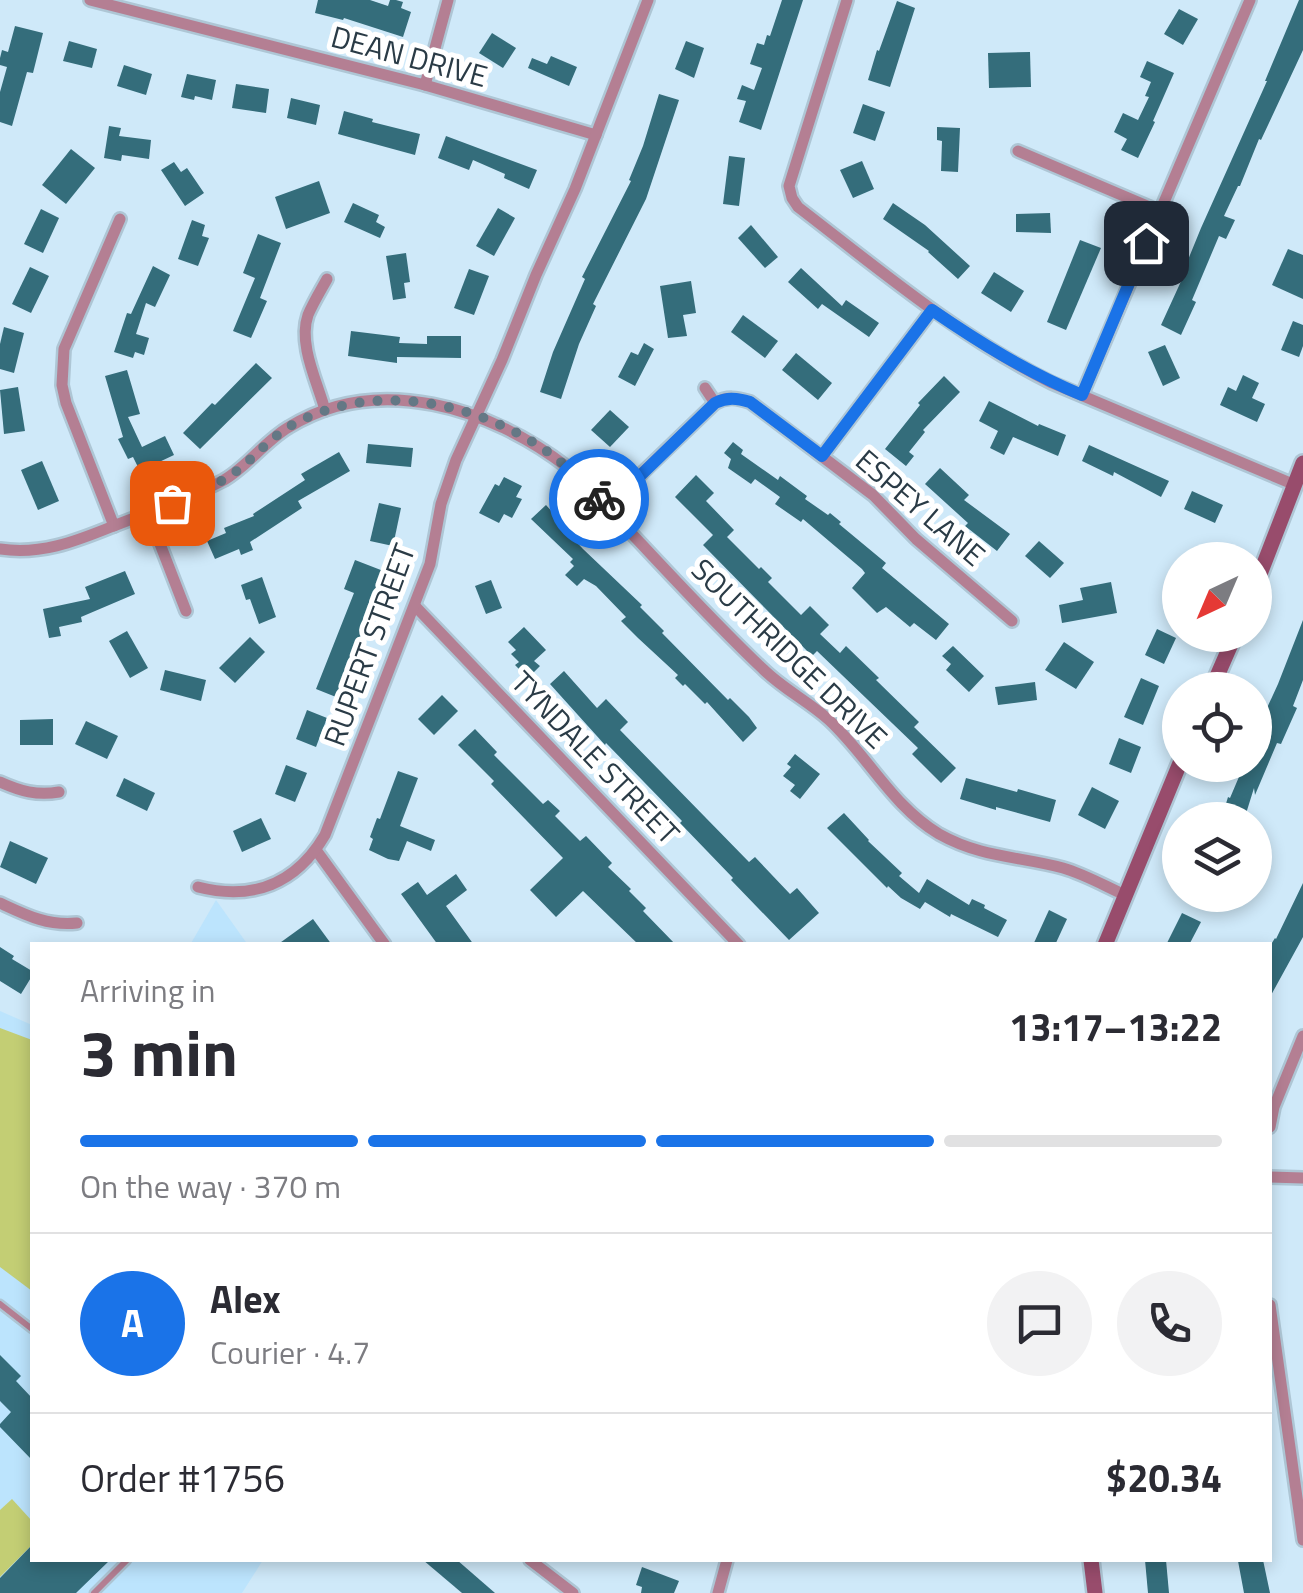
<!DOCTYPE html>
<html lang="en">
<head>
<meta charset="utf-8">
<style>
  body { margin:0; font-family:"Titillium Web",sans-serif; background:#f2f2f3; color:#2b2b33; height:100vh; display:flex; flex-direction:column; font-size:38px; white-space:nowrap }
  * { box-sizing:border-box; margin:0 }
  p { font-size:32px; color:#7c7c81 }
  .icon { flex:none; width:55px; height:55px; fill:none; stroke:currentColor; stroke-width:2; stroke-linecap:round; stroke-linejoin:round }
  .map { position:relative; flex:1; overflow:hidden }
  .details { position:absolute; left:30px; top:942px; width:1242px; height:620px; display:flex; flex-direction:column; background:#fff; border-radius:0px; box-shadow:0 5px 15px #0003 }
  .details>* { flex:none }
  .needle { width:65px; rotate:224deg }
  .fabs { position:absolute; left:1162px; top:542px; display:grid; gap:20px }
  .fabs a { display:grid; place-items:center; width:110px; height:110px; border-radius:50%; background:#fff; box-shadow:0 5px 15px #0003; font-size:50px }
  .pin { position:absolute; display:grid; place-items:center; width:85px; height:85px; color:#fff; margin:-42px; border-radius:20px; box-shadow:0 5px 15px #0006 }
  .courier { position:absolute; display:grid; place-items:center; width:100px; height:100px; margin:-50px; border:8px solid #1a73e8; border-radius:50%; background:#fff; color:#222; box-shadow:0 2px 12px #0007 }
  .overview em { font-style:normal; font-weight:700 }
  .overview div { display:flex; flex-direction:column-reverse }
  .overview { display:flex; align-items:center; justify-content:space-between; height:170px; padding:0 50px }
  h1 { font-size:65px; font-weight:700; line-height:75px }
  .bar { display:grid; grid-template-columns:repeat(4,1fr); gap:15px 10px; align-content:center; height:120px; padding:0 50px }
  .bar i { height:12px; border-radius:8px; background:#e1e1e2 }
  .bar .current { background:#1a73e8 }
  .bar p { grid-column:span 4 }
  .line { display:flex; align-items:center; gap:25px; padding:0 50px; border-top:2px solid #e1e1e2 }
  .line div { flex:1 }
  .round { display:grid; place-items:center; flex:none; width:105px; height:105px; border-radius:52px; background:#f2f2f3 }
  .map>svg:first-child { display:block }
  .built { fill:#bce4fd }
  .green { fill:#c3ce74 }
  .building { fill:#346d7b }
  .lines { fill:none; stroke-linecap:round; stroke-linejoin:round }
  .lane-casing { stroke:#aec6d5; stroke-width:11 }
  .street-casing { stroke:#aec6d5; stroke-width:16 }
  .secondary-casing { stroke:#aec6d5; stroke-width:20 }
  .lane { stroke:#b47f93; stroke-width:6 }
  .street { stroke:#b47f93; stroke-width:11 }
  .secondary { stroke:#984c6c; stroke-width:15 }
  .done { stroke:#647885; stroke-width:10; stroke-dasharray:0 18 }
  .route { stroke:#1a73e8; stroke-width:12 }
  .labels { text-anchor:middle; stroke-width:10; stroke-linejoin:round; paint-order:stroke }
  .street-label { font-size:30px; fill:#2a3b46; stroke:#fff }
</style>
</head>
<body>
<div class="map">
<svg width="1303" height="1593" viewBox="0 0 1303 1593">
  <rect width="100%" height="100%" fill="#cfe9f9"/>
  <g class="built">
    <path d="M216 900 248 945H190Z"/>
    <path d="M0 1011 32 1025V1560H263L242 1593H0Z"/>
  </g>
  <g class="green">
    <path d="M0 1028 32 1040V1291L0 1267Z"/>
    <path d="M12 1499 32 1521V1545L0 1577V1510Z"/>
  </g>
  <g class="building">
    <path d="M318 0H370L388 6 390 0H396L403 2 401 8 411 12 403 37 344 18 343 20 315 13Z"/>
    <path d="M782 0H803L761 130 739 122 746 101 737 99 742 85 754 90 762 68 750 64 757 43 764 45 767 35 770 36Z"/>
    <path d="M1299 0H1303V50L1261 140 1259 139 1240 186H1238L1224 216 1235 220 1226 239 1219 236 1192 300 1196 302 1181 335 1161 325 1183 277H1181L1201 228 1267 81H1265Z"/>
    <path d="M897 1 915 8 890 87 868 80 877 50 879 51Z"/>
    <path d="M1179 9 1198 19 1183 45 1164 34Z"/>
    <path d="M15 26 43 33 33 73 27 72 12 126 0 122V92L7 67 0 65V58L2 50 8 52Z"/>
    <path d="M492 33 516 48 503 68 479 53Z"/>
    <path d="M69 41 97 49 92 68 63 61Z"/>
    <path d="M686 41 704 48 694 78 675 69Z"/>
    <path d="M1030 52 1031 87 989 88 988 53Z"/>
    <path d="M551 56 577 67 569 86 528 68 532 58 547 64Z"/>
    <path d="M1147 61 1174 73 1153 121 1155 122 1138 158 1121 150 1127 139 1114 132 1123 113 1138 120 1149 97 1145 96 1151 82 1140 77Z"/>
    <path d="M124 65 152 74 146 95 117 86Z"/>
    <path d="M187 74 216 80 212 100 195 96 194 100 181 97Z"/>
    <path d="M236 84 269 89 266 113 232 108Z"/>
    <path d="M659 94 679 100 646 199 593 304 596 306 579 344 561 399 540 392 553 352 585 279 582 277 631 181 629 180 643 146Z"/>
    <path d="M291 98 320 105 316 125 287 118Z"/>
    <path d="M863 104 885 112 875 141 853 133Z"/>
    <path d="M344 111 373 119 372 122 420 134 415 155 338 134Z"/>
    <path d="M109 126 121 128 119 136 151 140 149 159 122 155 121 161 104 158Z"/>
    <path d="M937 127 960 128 958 172 941 171 942 141 937 140Z"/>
    <path d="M446 136 537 170 529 189 504 178 505 174 473 160 469 170 438 158Z"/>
    <path d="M71 149 95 168 66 204 42 185Z"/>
    <path d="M729 156 745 158 739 206 723 204Z"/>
    <path d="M862 161 874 189 853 198 840 170Z"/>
    <path d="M174 162 181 172 187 168 204 193 185 206 161 170Z"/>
    <path d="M319 181 330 213 286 229 275 197Z"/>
    <path d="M353 203 379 215 376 222 385 227 380 238 344 222Z"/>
    <path d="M893 203 925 225 970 266 958 279 928 252 929 251 883 219Z"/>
    <path d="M498 208 515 218 494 256 476 246Z"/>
    <path d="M41 209 59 218 43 253 24 244Z"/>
    <path d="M1050 213 1051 233 1016 232V214Z"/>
    <path d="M192 220 205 225 202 236 209 238 198 266 178 259Z"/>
    <path d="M751 225 778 257 765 268 738 238Z"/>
    <path d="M258 234 281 243 260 298 267 301 251 338 233 331 255 278 243 273Z"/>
    <path d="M1080 240 1101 248 1066 330 1047 322Z"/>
    <path d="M1288 249 1303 255V299L1272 285Z"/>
    <path d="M406 253 410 282 404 283 406 298 393 300 386 256Z"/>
    <path d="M153 266 170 275 155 307 146 303 136 334 149 338 144 355 135 352 133 358 114 352 127 313 131 314Z"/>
    <path d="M30 267 49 276 31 313 12 304Z"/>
    <path d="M801 268 842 306 846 300 879 323 869 337 822 304 818 309 788 282Z"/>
    <path d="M469 269 489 276 474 315 454 308Z"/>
    <path d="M994 272 1024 291 1011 312 981 293Z"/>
    <path d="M691 281 696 313 683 315 687 336 668 338 660 286Z"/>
    <path d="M743 315 778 341 765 358 731 332Z"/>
    <path d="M1293 321 1303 325V346L1299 357 1281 350Z"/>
    <path d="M4 327 24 333 14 373 0 369V344Z"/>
    <path d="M351 331 400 337 399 343 427 344V336H461V358L397 357V363L348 356Z"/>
    <path d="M644 343 654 349 635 386 618 377 631 352 638 355Z"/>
    <path d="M1165 345 1180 378 1163 386 1148 352Z"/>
    <path d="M796 353 832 383 818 400 782 370Z"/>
    <path d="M256 363 272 378 200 449 183 433 212 403 215 405Z"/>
    <path d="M127 370 140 414 128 417 142 447 165 436 174 455 140 471 133 457 128 459 118 439 123 437 105 376Z"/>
    <path d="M1243 375 1259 383 1252 398 1265 404 1257 422 1220 405 1228 387 1236 391Z"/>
    <path d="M944 376 960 392 923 430 925 432 909 452 914 456 906 466 885 449 920 405 918 403Z"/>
    <path d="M18 387 25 431 4 434 0 390Z"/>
    <path d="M989 401 1038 426 1039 424 1066 435 1058 456 1013 437 1004 455 990 448 998 431 979 421Z"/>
    <path d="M610 410 629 427 610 447 591 430Z"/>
    <path d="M733 442 743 450 741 454 778 480 780 476 807 496 805 499 828 515 830 513 841 522 839 524 886 563 882 568 949 624 936 640 914 623 910 627 886 607 877 613 852 588 865 573 862 569 803 519 801 522 775 504 780 497 755 479 751 484 728 468 731 459 724 453Z"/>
    <path d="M368 444 413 448 411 467 366 463Z"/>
    <path d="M1089 445 1169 481 1161 497 1114 472 1113 476 1082 461Z"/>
    <path d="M339 452 350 471 298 501 302 508 250 542 253 550 241 555 239 549 215 559 207 541 226 533 224 528 254 516 253 514 305 480 301 474Z"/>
    <path d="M42 461 59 501 38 510 21 470Z"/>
    <path d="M940 468 969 495 964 500 1010 534 997 551 965 526 968 523 925 484Z"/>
    <path d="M696 475 714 493 706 501 734 530 727 537 759 569 761 567 772 578 768 582 801 615 810 606 829 625 820 634 840 653 846 646 879 678 876 680 919 722 914 727 956 768 941 783 912 754 918 748 817 651 812 656 703 545 713 535 675 497Z"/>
    <path d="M504 477 522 486 516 497 522 499 512 518 504 514 499 523 479 513 495 484 499 486Z"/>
    <path d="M1192 491 1223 505 1215 523 1184 509Z"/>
    <path d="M379 503 401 508 393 546 370 541Z"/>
    <path d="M546 505 565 526 563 528 583 549 642 605 640 607 664 631 662 633 728 700 730 698 749 717 757 728 743 742 707 702 705 704 685 684 683 686 675 678 678 675 638 638 621 621 626 617 596 586 584 579 577 586 565 575 574 566 570 562 573 559 531 519Z"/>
    <path d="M1039 541 1064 563 1050 578 1025 556Z"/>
    <path d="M355 560 386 572 336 697 316 689 354 593 344 589Z"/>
    <path d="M125 571 135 594 81 617 82 622 59 627 61 636 49 638 43 609 90 599 85 587Z"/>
    <path d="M262 577 276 617 259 624 250 599 246 600 241 585Z"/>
    <path d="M491 580 502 608 486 614 475 586Z"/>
    <path d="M1111 582 1117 613 1062 623 1059 605 1083 600 1080 588Z"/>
    <path d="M1303 620V680L1293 706 1297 708 1281 744 1277 743 1255 795 1254 788 1244 820H1221L1228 797 1230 798 1244 765H1255V734L1278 684Z"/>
    <path d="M524 627 546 650 534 661 540 666 528 678 515 665 519 662 511 654 516 650 508 642Z"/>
    <path d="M1157 629 1176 638 1164 664 1145 655Z"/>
    <path d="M127 631 148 668 130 678 109 641Z"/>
    <path d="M250 637 265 652 235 683 219 668Z"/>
    <path d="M1064 642 1094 662 1076 689 1045 670Z"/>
    <path d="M953 646 984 676 969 692 946 670 951 664 942 656Z"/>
    <path d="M165 670 206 680 201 701 160 690Z"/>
    <path d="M564 671 597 708 606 699 628 722 620 730 749 862 755 857 790 894 797 888 819 913 789 940 731 880 733 878 680 823 682 821 606 743 605 745 550 684Z"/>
    <path d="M1141 678 1159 686 1143 725 1124 717Z"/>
    <path d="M1035 682 1037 700 998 705 995 687Z"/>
    <path d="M442 695 458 711 434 735 418 719Z"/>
    <path d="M307 710 327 718 316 747 296 739Z"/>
    <path d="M53 719V745H20V720Z"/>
    <path d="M86 721 118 736 107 759 75 744Z"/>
    <path d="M475 729 497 752 494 755 543 804 548 800 560 811 555 816 580 841 586 836 612 863 608 867 631 889 629 891 646 908 643 911 676 945H639L583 891 556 917 530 890 563 858 491 784 494 781 458 745Z"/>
    <path d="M1119 738 1141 747 1131 773 1109 764Z"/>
    <path d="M795 754 820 774 800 799 790 791 795 785 783 776 791 767 787 764Z"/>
    <path d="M286 765 307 773 295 802 275 794Z"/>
    <path d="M398 771 418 778 400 826 435 840 431 851 407 841 399 861 388 859 369 850 373 839 370 837 377 818 380 819Z"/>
    <path d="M124 778 155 793 147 811 116 796Z"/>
    <path d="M966 778 1017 792 1018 789 1056 800 1050 822 996 807V810L960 799Z"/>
    <path d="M1092 787 1119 801 1105 829 1078 815Z"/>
    <path d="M844 813 869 840 868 841 902 873 899 876 919 893 927 879 969 905 972 899 985 905 984 908 1007 920 998 937 951 914 950 917 925 902 920 909 901 898 888 886 887 888 827 828Z"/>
    <path d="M261 818 271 839 242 852 233 831Z"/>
    <path d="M10 841 48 858 36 884 0 867Z"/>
    <path d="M456 874 467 890 446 906 474 945H438L401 894 418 882 427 895Z"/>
    <path d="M1303 883V937L1270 997V946L1275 938 1276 939Z"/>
    <path d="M1049 910 1067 919 1055 945H1033Z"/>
    <path d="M1182 913 1201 922 1189 945H1166Z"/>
    <path d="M313 919 332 945H277Z"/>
    <path d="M0 947 14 956 12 959 32 971V976L21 994 0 981Z"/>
    <path d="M0 1355 21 1376 16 1381 32 1398V1460L0 1427V1424L11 1412 0 1401Z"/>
    <path d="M32 1545V1560H110L76 1593H0V1578Z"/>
    <path d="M423 1560H457L495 1593H462Z"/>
    <path d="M1145 1560H1166L1169 1593H1148Z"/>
    <path d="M1245 1560H1263L1270 1593H1244L1238 1561Z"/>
    <path d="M642 1567 679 1581 674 1593H641L642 1587 636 1585Z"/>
  </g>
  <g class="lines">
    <defs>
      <g id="lane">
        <path d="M0 1304 32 1329"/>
        <path d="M94 1593 127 1560"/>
      </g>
      <g id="street">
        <path d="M90 0 425 85 596 135"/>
        <path d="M847 0 789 186 792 198 798 207C880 270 959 337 1052 383L1295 485"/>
        <path d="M425 85 448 0"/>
        <path d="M1018 151 1159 211"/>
        <path d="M705 388 715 403"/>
        <path d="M1082 395 1250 0"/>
        <path d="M325 410C317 381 298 344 308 315 313 303 321 290 327 279"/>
        <path d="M822 456 932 310"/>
        <path d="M607 507 715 403C727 396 737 398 750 402L873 495 916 539 1012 621"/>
        <path d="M148 513 186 611"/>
        <path d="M114 526 66 403 62 385 64 349 120 219"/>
        <path d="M0 549C40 555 74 542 111 527 149 512 188 499 224 480 248 466 265 441 289 427 378 372 491 408 567 467 634 533 695 605 763 669 783 689 808 701 829 720 868 756 892 806 939 834 982 858 1018 856 1063 868 1084 874 1105 886 1125 895"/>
        <path d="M415 606 739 945"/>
        <path d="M0 782C20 791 37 796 59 792"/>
        <path d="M316 850 385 945"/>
        <path d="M198 887C253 901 296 884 325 835L430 564 441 504 456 460 502 360 536 275 575 189 648 0"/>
        <path d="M0 903C26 915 47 926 77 923"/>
        <path d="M1270 1127 1274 1107 1303 1036"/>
        <path d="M1270 1177 1303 1178"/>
        <path d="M1270 1305 1303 1540"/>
        <path d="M530 1560 573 1593"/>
        <path d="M718 1593 727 1560"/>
      </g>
      <g id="secondary">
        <path d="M1255 587 1303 463"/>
        <path d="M1211 690 1235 635"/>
        <path d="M1105 945 1180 763"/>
        <path d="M1091 1560 1095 1593"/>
      </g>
    </defs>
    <use href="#lane" class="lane-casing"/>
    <use href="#street" class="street-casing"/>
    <use href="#secondary" class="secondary-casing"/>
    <use href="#lane" class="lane"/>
    <use href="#street" class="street"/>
    <use href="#secondary" class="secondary"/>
  </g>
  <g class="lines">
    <path class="done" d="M172 503C191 495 211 488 228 477 252 462 268 438 294 424 371 382 471 400 542 448 563 462 581 480 599 499"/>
    <path class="route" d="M599 499 608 507 715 403C727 397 737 398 750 402L822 456 932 310C980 343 1027 372 1082 395L1146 243"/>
  </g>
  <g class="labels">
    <g class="street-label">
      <text transform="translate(409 57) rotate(15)" y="10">DEAN DRIVE</text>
      <text transform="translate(920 508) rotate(41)" y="10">ESPEY LANE</text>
      <text transform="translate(370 645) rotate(-70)" y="10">RUPERT STREET</text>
      <text transform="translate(789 654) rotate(44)" y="10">SOUTHRIDGE DRIVE</text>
      <text transform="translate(595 758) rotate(46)" y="10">TYNDALE STREET</text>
    </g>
  </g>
</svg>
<div class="fabs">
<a><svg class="needle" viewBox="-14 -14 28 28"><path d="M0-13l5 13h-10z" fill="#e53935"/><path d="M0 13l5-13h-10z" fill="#7c7c81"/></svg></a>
<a><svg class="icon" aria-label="locate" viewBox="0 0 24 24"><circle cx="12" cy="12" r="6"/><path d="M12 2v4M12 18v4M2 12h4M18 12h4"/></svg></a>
<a><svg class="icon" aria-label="layers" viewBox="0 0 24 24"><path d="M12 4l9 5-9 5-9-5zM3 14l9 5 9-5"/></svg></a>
</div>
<div class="pin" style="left:172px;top:503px;background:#ea580c"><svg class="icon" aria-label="bag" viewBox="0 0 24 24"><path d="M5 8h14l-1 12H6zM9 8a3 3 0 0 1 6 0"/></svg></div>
<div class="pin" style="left:1146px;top:243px;background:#1f2937"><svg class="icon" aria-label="home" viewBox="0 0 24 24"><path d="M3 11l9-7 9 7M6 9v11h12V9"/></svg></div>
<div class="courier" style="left:599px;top:499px"><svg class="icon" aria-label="bike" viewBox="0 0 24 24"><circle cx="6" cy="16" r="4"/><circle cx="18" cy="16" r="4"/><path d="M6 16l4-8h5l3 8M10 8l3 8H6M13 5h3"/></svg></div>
<section class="details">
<div class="overview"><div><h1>3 min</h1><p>Arriving in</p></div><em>13:17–13:22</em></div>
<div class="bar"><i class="current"></i><i class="current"></i><i class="current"></i><i></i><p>On the way · 370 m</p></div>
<div class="line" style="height:180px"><b class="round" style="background:#1a73e8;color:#fff">A</b><div><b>Alex</b><p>Courier · 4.7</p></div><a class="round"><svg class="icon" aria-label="chat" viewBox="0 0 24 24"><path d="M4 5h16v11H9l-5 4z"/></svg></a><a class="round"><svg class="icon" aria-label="phone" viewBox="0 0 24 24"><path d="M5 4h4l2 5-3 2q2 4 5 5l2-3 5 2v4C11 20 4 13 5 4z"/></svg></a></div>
<div class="line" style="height:130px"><div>Order #1756</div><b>$20.34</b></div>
</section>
</div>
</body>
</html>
